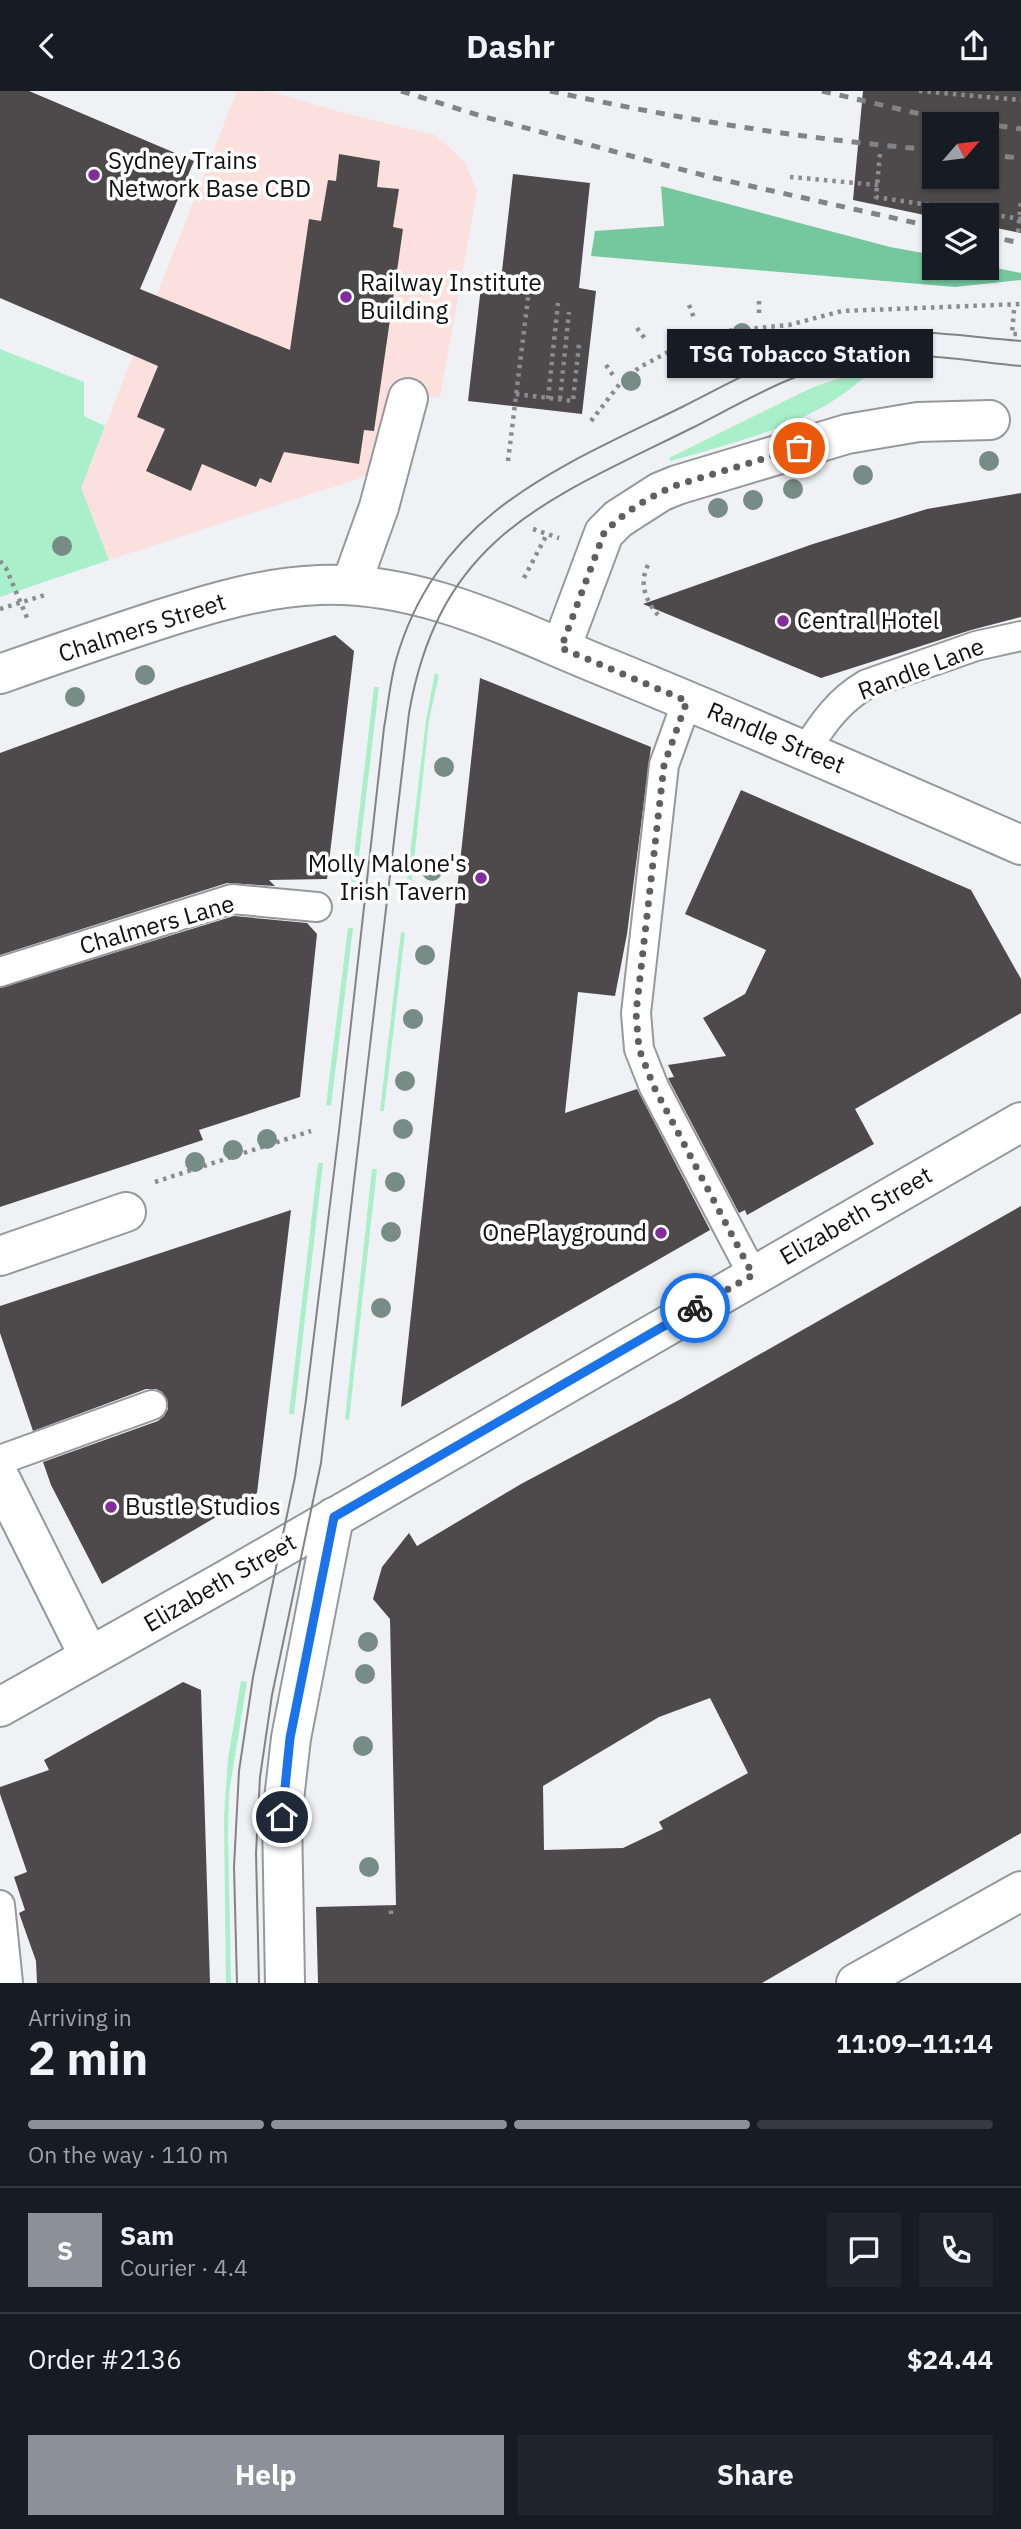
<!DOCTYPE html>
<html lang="en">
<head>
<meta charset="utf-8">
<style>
  body { margin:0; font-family:"IBM Plex Sans",sans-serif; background:#20242c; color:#f1f3f6; height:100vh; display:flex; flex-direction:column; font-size:26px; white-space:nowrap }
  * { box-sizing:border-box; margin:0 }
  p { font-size:23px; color:#9ea1a6 }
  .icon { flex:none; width:38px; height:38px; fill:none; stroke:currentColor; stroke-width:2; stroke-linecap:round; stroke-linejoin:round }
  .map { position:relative; height:1892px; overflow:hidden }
  .details { display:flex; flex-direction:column; background:#171b24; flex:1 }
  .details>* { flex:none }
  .needle { width:46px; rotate:62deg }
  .tools { position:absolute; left:922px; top:21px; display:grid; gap:14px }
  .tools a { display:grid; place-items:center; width:77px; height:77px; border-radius:0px; background:#171b24; box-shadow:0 2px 5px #0004; font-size:35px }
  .pin { position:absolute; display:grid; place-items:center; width:60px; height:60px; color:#fff; margin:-30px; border:4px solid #fff; border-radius:50%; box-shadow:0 2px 7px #0007 }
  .courier { position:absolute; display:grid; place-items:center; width:70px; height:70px; margin:-35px; border:5px solid #1a73e8; border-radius:50%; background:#fff; color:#222; box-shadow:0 2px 9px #0007 }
  .bubble { position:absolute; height:49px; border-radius:0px; background:#171b24; box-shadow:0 2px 5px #0004; font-size:23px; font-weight:800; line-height:49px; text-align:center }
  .overview em { font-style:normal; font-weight:800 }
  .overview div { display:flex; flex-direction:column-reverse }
  .overview { display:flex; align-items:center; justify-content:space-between; height:119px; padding:0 28px }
  h1 { font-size:46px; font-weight:800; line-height:52px }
  .bar { display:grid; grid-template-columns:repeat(4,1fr); gap:10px 7px; align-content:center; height:84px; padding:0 28px }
  .bar i { height:9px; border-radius:5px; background:#363941 }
  .bar .on { background:#8c9099 }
  .bar p { grid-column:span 4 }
  .line { display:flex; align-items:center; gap:18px; padding:0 28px; border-top:2px solid #363941 }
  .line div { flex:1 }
  .round { display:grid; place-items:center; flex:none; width:74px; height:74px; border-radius:0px; background:#20242c }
  .cta { display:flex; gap:14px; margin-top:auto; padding:14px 28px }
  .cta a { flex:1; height:80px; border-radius:0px; background:#8c9099; color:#fff; font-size:28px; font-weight:800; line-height:80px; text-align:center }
  .cta a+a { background:#20242c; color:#f1f3f6 }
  header { display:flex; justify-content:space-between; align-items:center; height:91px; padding:0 28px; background:#171b24; font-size:32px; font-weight:800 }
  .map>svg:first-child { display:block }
  .commercial { fill:#fbe0dd }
  .green { fill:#a9efca }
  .forest { fill:#75c79e }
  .building { fill:#4e4a4c; fill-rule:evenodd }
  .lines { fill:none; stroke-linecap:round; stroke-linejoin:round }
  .service-casing { stroke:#96989b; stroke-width:32 }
  .minor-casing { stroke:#96989b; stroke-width:42 }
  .tertiary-casing { stroke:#96989b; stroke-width:42 }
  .secondary-casing { stroke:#96989b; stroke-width:42 }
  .path { stroke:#8b8c8e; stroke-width:4.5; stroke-dasharray:3.5 5; stroke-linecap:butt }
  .service { stroke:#fff; stroke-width:28 }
  .minor { stroke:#fff; stroke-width:38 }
  .tertiary { stroke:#fff; stroke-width:38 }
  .secondary { stroke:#fff; stroke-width:38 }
  .tram { stroke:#828385; stroke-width:2 }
  .rail { stroke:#828385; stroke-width:5; stroke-dasharray:9 9; stroke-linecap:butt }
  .tree { fill:#778c84 }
  .done { stroke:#5f5f61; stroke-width:7; stroke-dasharray:0 12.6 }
  .route { stroke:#1a73e8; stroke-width:9 }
  .poi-dot { fill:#822d9b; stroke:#fefeff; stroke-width:2.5 }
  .labels { text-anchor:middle; stroke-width:7; stroke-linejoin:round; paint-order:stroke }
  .poi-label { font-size:24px; fill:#111112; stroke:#fefeff; text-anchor:start }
  .street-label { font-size:24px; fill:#111112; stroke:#fefeff }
</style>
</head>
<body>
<header><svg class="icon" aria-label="back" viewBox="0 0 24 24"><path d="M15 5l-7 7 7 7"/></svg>Dashr<svg class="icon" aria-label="share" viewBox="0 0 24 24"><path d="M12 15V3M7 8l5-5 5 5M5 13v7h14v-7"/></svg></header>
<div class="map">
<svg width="1021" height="1892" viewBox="0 0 1021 1892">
  <rect width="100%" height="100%" fill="#eff1f4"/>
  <path class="commercial" d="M237 0H268L344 22 435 44 464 70 477 100 440 306 387 308 373 383 109 469 81 397Z"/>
  <g class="green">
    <path d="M0 258 84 291V325L105 335 81 397 109 469 0 506Z"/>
    <path d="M849 284H868C852 296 837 309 819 318 773 343 721 355 671 370L669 367 811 297Z"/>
    <path d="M435 582 439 584 429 629 411 797H406L426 629Z"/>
    <path d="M374 596H379L356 791H351Z"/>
    <path d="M348 837H353L331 1015 326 1014Z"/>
    <path d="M401 841 405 842 384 1020H380Z"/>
    <path d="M318 1072H323L294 1323H289Z"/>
    <path d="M372 1078H377L349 1329 345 1328Z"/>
    <path d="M241 1590 247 1591 229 1702 228 1742 231 1892H226L224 1726 228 1668Z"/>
  </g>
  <path class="forest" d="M661 95 890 156 934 164V177L987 175 1021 182V189L955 196 591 165 595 140 664 135Z"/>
  <g class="building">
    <path d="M0 0H29L194 70 140 198 290 259 309 128 321 130 328 89 336 90 339 63 380 70 377 96 399 98 393 136 403 138 374 340 364 339 359 373 284 361 271 392 260 387 256 396 202 373 191 400 146 380 165 338 137 326 158 275 0 207Z"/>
    <path d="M863 0H1021V142L987 135V124H934V126L853 109ZM934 33H987V86H934Z"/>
    <path d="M513 83 590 92 579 197 596 200 582 323 468 310 482 187 501 189Z"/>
    <path d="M1021 402V526L971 539 821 587 643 513 813 453 927 418Z"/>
    <path d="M335 544 354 560 327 788 269 789 275 795 227 792 0 864V662L178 597Z"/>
    <path d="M480 587 651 656 627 843 615 905 578 901 565 1022 637 998 710 1139 401 1316Z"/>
    <path d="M741 699 971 799 1021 888V922L855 1018 874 1053 747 1124 745 1119 739 1122 669 989 668 987 674 986 668 974 726 965 703 927 745 903 766 859 685 823Z"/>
    <path d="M234 825 307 832 317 843 300 1006 199 1039 203 1049 0 1116V897Z"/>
    <path d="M1021 1115V1742L762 1892H318L316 1816 396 1814 390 1528 373 1508 382 1476 409 1442 417 1455 521 1393 679 1309ZM710 1607 748 1682 659 1731 663 1738 623 1757 544 1759 543 1695 659 1626Z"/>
    <path d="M291 1119 257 1402 102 1493 51 1394 43 1371 158 1330 164 1325 168 1318 167 1308 162 1301 156 1298H146L33 1340 0 1242V1215Z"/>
    <path d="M183 1591 201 1599 210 1892H37L36 1870 19 1822 25 1819 14 1786 27 1781 0 1703V1696L49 1679 44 1669Z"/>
  </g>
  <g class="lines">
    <defs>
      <g id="service">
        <path d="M687 610 664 674 636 922 639 958 654 996 753 1184"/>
        <path d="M806 659C823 632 839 609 867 593L976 555 1021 545"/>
        <path d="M0 881 232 808 317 816"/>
        <path d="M0 1369 152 1314"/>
        <path d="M0 1814 8 1892"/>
      </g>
      <g id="minor">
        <path d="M351 494 379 416 408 307"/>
        <path d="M561 557 604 442 618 428 660 401 677 394 847 343 918 331 990 329"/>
        <path d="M0 1165 126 1121"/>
        <path d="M0 1387 89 1565"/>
        <path d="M856 1892 1021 1800"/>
      </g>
      <path id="tertiary" d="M285 1892 282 1726 291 1647 334 1426"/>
      <g id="secondary">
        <path d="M0 583C51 565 103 547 155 530 208 513 263 496 319 494 424 490 515 540 610 578 748 634 884 694 1021 754"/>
        <path d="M0 1616 226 1489 1021 1031"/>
      </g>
    </defs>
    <use href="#service" class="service-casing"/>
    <use href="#minor" class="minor-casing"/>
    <use href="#tertiary" class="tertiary-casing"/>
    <use href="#secondary" class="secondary-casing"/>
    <g class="path">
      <path d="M919 0 1021 9"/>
      <path d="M880 63 876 106 1021 128"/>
      <path d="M790 86 878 94"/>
      <path d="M1018 141 1021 109"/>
      <path d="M759 210V224"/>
      <path d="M689 214 694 227"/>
      <path d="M1014 219 1012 243H1021"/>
      <path d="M637 237 646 249"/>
      <path d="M850 263 870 266"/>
      <path d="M606 274 615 287"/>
      <path d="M516 303 573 310 579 253"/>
      <path d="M548 308 558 212"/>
      <path d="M560 308 569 221"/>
      <path d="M591 330 622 290 640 276 670 260 725 240 789 234 842 220 1021 213"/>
      <path d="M508 370 529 199"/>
      <path d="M533 438 559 447"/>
      <path d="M0 470 6 477 28 529"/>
      <path d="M648 474C639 492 645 509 658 524"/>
      <path d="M524 487 547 443"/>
      <path d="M0 518 48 503"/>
      <path d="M155 1091 311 1040"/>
      <path d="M391 1823V1814"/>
    </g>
    <use href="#service" class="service"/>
    <use href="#minor" class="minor"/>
    <use href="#tertiary" class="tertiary"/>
    <use href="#secondary" class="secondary"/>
    <g class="tram">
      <path d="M237 1892 234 1776 239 1680 253 1586 295 1386 306 1309 339 1040 384 637C388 614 390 591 396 569 438 422 558 377 682 316 739 288 794 253 858 244 912 236 967 246 1021 250"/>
      <path d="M259 1892 256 1762 260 1686 272 1604 321 1372 409 622C440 445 547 409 692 337 745 310 798 278 857 268 910 259 968 270 1021 275"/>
    </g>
    <g class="rail">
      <path d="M401 0 481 25 710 86 934 136"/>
      <path d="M550 0C678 28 803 48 934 59"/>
      <path d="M822 0 924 24 1021 38"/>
      <path d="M987 64 1021 67"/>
      <path d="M987 145 1021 152"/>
    </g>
  </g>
  <g class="tree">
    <circle cx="742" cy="242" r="10"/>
    <circle cx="685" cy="264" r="10"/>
    <circle cx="631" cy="290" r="10"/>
    <circle cx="989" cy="370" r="10"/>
    <circle cx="863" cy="384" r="10"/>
    <circle cx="793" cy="398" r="10"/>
    <circle cx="753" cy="409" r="10"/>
    <circle cx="718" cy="417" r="10"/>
    <circle cx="62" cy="455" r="10"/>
    <circle cx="145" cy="584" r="10"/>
    <circle cx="75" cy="606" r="10"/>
    <circle cx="444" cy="676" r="10"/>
    <circle cx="432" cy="780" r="10"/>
    <circle cx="425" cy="864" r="10"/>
    <circle cx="413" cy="928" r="10"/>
    <circle cx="405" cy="990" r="10"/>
    <circle cx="403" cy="1038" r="10"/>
    <circle cx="267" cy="1048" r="10"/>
    <circle cx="233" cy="1059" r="10"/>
    <circle cx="195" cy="1071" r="10"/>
    <circle cx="395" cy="1091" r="10"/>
    <circle cx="391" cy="1141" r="10"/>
    <circle cx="381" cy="1217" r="10"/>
    <circle cx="368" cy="1551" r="10"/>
    <circle cx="365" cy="1583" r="10"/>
    <circle cx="363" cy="1655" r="10"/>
    <circle cx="369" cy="1776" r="10"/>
  </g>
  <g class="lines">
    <path class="done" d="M695 1217 753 1184 654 996 639 958 636 922 664 674 687 610 561 557 604 442C624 421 650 405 677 394L799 357"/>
    <path class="route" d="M282 1726 290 1647 334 1426 695 1217"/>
  </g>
  <g class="poi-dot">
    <circle cx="94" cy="84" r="7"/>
    <circle cx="346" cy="206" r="7"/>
    <circle cx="783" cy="530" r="7"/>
    <circle cx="481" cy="787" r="7"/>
    <circle cx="661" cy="1142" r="7"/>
    <circle cx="111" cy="1416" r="7"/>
  </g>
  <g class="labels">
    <g class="poi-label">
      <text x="108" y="78">Sydney Trains<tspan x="108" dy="28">Network Base CBD</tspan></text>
      <text x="360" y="200">Railway Institute<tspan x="360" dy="28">Building</tspan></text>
      <text x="797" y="538">Central Hotel</text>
      <text x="467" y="781" text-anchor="end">Molly Malone's<tspan x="467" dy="28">Irish Tavern</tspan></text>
      <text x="647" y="1150" text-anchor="end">OnePlayground</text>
      <text x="125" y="1424">Bustle Studios</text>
    </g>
    <g class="street-label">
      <text transform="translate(142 537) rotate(-18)" y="8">Chalmers Street</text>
      <text transform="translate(921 578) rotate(-21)" y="8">Randle Lane</text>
      <text transform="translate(776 647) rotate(23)" y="8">Randle Street</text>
      <text transform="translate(157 834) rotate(-16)" y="8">Chalmers Lane</text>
      <text transform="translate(856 1125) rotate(-30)" y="8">Elizabeth Street</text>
      <text transform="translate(220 1492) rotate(-30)" y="8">Elizabeth Street</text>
    </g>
  </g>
</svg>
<div class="tools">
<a><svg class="needle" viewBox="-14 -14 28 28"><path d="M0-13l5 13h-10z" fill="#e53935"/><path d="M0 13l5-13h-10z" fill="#9ea1a6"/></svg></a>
<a><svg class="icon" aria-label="layers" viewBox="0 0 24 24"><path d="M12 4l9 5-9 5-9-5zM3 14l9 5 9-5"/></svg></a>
</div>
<div class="pin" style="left:799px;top:357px;background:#ea580c"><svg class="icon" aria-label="bag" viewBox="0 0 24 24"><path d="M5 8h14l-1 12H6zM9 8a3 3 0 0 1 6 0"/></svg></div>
<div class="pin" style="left:282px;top:1726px;background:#1f2937"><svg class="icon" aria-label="home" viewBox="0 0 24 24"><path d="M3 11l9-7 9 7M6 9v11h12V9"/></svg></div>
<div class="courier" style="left:695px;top:1217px"><svg class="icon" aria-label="bike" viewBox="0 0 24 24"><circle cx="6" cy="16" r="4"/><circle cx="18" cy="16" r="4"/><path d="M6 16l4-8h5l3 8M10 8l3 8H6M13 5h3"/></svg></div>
<div class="bubble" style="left:667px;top:238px;width:266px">TSG Tobacco Station</div>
</div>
<section class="details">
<div class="overview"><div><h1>2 min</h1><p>Arriving in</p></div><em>11:09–11:14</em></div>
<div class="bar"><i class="on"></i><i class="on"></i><i class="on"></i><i></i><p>On the way · 110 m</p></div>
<div class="line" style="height:126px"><b class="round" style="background:#8c9099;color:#fff">S</b><div><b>Sam</b><p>Courier · 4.4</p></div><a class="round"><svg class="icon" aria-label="chat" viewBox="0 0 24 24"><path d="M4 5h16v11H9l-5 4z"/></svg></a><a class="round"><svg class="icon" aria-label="phone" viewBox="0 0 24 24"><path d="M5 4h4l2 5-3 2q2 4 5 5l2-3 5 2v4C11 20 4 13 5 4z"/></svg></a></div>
<div class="line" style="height:91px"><div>Order #2136</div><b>$24.44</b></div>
<div class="cta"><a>Help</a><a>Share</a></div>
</section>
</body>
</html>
